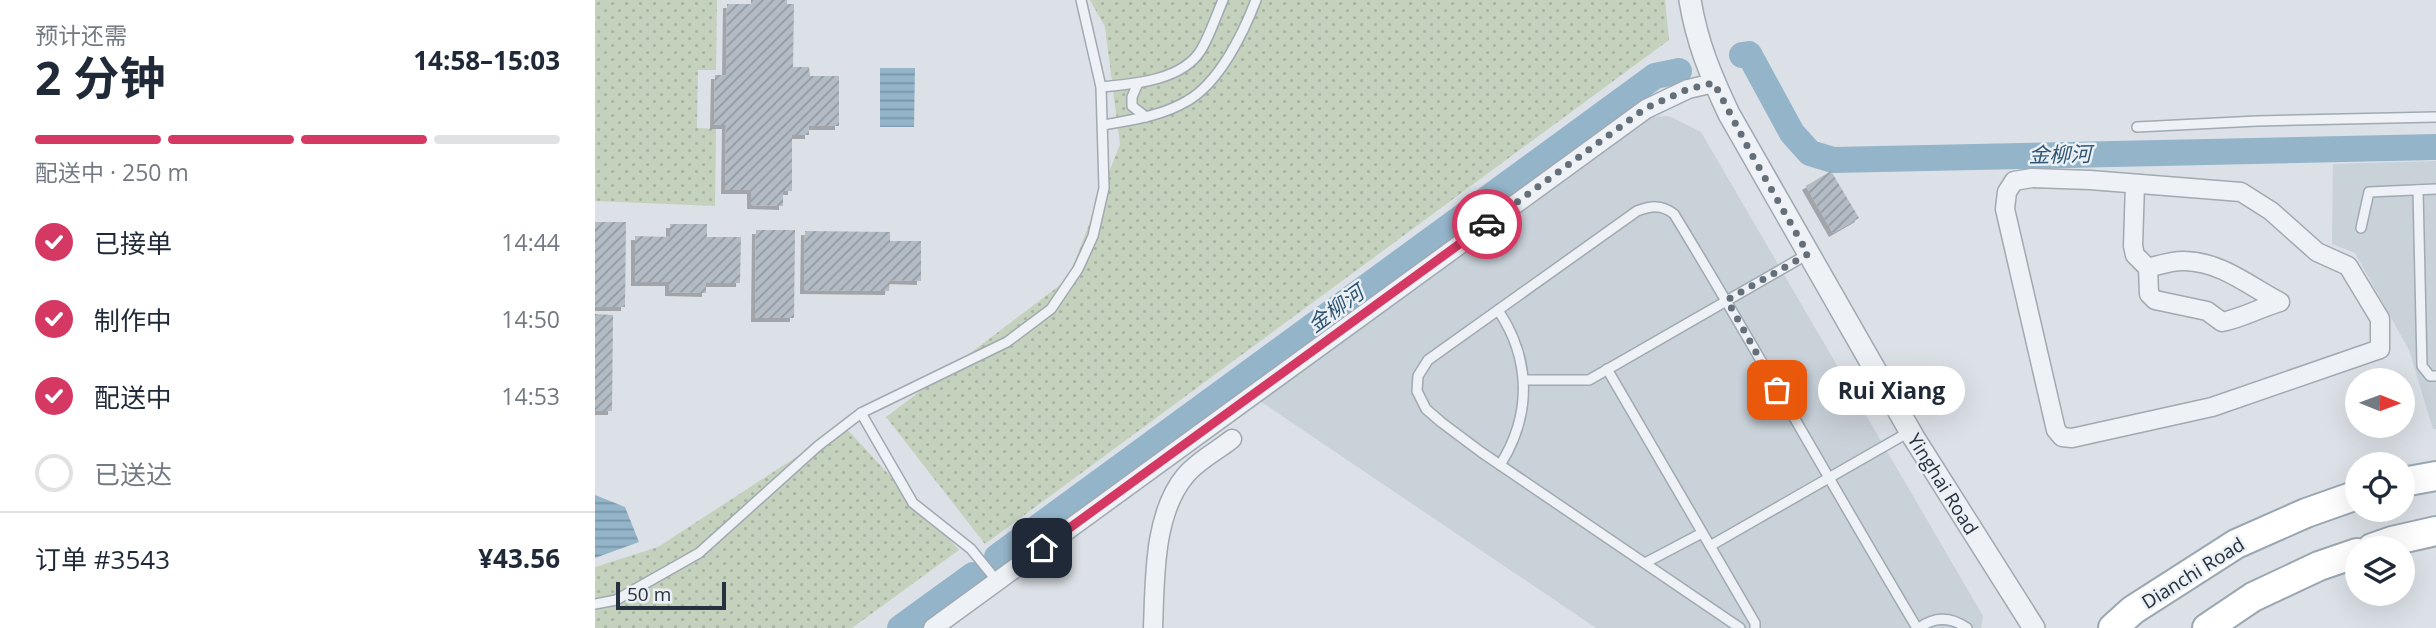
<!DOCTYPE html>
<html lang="zh">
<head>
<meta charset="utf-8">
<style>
  body { margin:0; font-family:"Open Sans","Noto Sans SC",sans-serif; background:#f2f2f3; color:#1f2937; height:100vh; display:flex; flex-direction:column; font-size:26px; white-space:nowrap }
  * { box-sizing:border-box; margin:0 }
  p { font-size:23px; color:#747a83 }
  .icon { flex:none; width:38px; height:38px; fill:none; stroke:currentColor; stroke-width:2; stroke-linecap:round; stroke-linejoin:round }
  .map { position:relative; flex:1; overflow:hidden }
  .panel { display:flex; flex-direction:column; background:#fff; width:595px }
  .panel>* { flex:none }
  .needle { width:46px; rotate:91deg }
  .fabs { position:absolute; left:1750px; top:368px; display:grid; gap:14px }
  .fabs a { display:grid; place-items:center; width:70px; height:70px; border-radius:50%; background:#fff; box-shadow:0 7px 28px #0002; font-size:35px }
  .scale { position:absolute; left:21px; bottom:18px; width:110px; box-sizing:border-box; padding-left:7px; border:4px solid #25313e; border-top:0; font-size:19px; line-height:24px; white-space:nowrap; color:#25313e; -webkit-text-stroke:5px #ebf0f5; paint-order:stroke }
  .pin { position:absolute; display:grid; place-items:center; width:60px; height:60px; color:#fff; margin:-30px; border-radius:14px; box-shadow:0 4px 10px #0006 }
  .courier { position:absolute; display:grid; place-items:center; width:70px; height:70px; margin:-35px; border:5px solid #d53862; border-radius:50%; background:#fff; color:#222; box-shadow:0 2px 9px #0007 }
  .bubble { position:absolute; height:49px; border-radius:24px; background:#fff; box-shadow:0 7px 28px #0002; font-size:23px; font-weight:700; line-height:49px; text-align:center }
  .headline em { font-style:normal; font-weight:700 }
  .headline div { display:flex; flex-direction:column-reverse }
  .headline { display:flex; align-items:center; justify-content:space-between; height:119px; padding:0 35px }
  h1 { font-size:46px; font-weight:700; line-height:52px }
  .bar { display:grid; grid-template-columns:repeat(4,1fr); gap:10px 7px; align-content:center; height:84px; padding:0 35px }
  .bar i { height:9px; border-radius:5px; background:#e0e1e3 }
  .bar .current { background:#d53862 }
  .bar p { grid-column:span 4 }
  .line { display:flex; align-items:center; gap:18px; padding:0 35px; border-top:2px solid #e0e1e3 }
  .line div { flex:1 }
  ol { padding:0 35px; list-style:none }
  li { display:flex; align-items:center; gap:21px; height:77px }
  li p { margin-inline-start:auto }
  li .icon { padding:7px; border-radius:50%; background:#d53862; color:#fff; stroke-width:4 }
  li:last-child { color:#747a83 }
  li i { width:38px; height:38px; border:4px solid #e0e1e3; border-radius:50% }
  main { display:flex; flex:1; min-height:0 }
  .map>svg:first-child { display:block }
  .built { fill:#c9d1d9 }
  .green { fill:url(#green-dots) }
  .water { fill:url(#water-rules) }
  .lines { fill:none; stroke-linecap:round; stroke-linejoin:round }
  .river { stroke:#94b4c9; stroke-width:26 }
  .building { fill:url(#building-hatch); filter:url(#shadow) }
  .service-casing { stroke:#a1a9b1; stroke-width:12 }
  .minor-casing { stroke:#a1a9b1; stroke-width:21 }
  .tertiary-casing { stroke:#a1a9b1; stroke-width:24 }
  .primary-casing { stroke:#9aa7b3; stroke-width:32 }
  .service { stroke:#eef1f5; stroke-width:9 }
  .minor { stroke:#eef1f5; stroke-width:18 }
  .tertiary { stroke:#eef1f5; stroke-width:21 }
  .primary { stroke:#fff; stroke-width:28 }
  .done { stroke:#656f79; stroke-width:7; stroke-dasharray:0 12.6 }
  .route { stroke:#d53862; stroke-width:9 }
  .labels { text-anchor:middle; stroke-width:5; stroke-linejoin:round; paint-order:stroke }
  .street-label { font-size:19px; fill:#25313e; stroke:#ebf0f5 }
  .water-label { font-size:21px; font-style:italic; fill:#2d5573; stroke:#ebf0f5 }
</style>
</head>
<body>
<main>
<section class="panel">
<div class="headline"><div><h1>2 分钟</h1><p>预计还需</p></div><em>14:58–15:03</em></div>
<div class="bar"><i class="current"></i><i class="current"></i><i class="current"></i><i></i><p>配送中 · 250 m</p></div>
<ol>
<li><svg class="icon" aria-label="check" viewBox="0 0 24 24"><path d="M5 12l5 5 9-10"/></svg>已接单<p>14:44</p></li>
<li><svg class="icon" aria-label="check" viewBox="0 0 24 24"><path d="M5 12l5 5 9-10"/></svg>制作中<p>14:50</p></li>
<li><svg class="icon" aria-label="check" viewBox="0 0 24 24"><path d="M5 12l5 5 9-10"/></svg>配送中<p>14:53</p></li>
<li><i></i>已送达</li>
</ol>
<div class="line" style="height:91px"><div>订单 #3543</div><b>¥43.56</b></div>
</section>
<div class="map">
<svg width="1841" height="628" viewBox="0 0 1841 628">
  <defs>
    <pattern id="green-dots" width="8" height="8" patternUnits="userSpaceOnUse" patternTransform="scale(1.75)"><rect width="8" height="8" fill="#c4d1bc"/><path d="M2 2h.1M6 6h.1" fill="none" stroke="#a8b4a3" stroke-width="1.8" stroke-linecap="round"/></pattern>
    <pattern id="water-rules" width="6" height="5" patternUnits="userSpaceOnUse" patternTransform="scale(1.75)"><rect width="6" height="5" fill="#94b4c9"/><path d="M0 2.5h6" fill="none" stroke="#7993a5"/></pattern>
    <pattern id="building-hatch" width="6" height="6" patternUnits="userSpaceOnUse" patternTransform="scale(1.75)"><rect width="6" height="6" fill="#b3bbc4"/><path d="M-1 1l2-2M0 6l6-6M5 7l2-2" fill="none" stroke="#9199a1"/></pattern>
    <filter id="shadow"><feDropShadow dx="-4" dy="4" stdDeviation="0" flood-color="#0004"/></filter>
  </defs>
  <rect width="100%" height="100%" fill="#dce1e7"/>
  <g class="built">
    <path d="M1074 116 1106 132 1388 616 1386 628H1001L665 401 1048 117Z"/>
    <path d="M1841 161V429H1838L1814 350 1760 253 1737 244 1738 164Z"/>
  </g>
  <g class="green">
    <path d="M0 0H122L121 70H103L102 128 121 129 120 206 0 201Z"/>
    <path d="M495 0H1070L1074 40 390 544 291 417 473 279 525 144 510 27Z"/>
    <path d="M249 426 364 550 257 628H0V567L63 547Z"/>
  </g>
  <g class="water">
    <path d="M285 68H320L319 127H285Z"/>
    <path d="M0 495 30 507 44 542 0 558Z"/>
  </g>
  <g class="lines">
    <g class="river">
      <path d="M1147 55 1154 54 1197 133 1215 153 1238 160 1841 147"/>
      <path d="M402 557 1060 76 1084 71"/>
      <path d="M305 628 378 575"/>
    </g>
  </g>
  <g class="building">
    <path d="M156 0H192V4H199L198 67H214L215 76H244V126H214V135H197V191H188V206L156 205V190H130L131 125H119L120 75H131L132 4H156Z"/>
    <path d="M1236 171 1264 218 1238 233 1211 186Z"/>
    <path d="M0 222H31L30 307H0Z"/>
    <path d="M75 224H112V237H146L145 283H111V293L74 292V282H40V236L75 237Z"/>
    <path d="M161 230H200L199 318H160Z"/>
    <path d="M210 231 295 232V241H326V281L295 280 294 291 209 290Z"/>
    <path d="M0 314 18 315 17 411H0Z"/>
  </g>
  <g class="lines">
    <defs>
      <g id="service">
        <path d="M543 83 537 97V106L551 117"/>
        <path d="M506 87C537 84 587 81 606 50 615 35 621 16 628 0"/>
        <path d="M509 125C536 120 567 116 592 101 624 83 648 34 661 0"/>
        <path d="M1542 127 1662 121 1841 117"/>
        <path d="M1823 190 1827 366 1835 376H1841"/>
        <path d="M1766 228 1774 192 1841 189"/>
        <path d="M903 310C936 359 937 415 905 465"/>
        <path d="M1012 369 1160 623V628"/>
        <path d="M929 380H994L1213 254"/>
        <path d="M266 413 318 503 376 549 402 581"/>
        <path d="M1115 546 1314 432"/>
        <path d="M1050 563 1107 533"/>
        <path d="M0 604 21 600 104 553 223 446 266 413 412 342 456 309 483 269 498 236 509 188 506 87 486 0"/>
        <path d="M1145 628 886 452 846 422 831 409 822 391 823 376 833 360 1042 211C1056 206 1066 204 1079 214 1162 350 1240 491 1322 628"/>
        <path d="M1324 628C1340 616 1356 617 1372 628"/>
      </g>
      <g id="minor">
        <path d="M1437 178 1495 180 1646 192 1676 211 1722 252 1753 266 1785 319V349L1617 407 1477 438 1467 437 1461 430 1410 209 1412 192 1419 181Z"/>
        <path d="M1540 184 1538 246 1540 255 1553 268 1554 294 1560 300 1612 311 1627 322C1648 318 1664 308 1685 302 1654 286 1627 262 1590 261 1578 260 1565 265 1553 268"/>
        <path d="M338 628 1051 109 1093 89 1119 83"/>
        <path d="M558 628C560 580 558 515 590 476 602 461 622 451 637 439"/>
      </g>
      <path id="tertiary" d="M1095 0C1102 43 1116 76 1134 114L1319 438 1439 628"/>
      <g id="primary">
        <path d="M1808 482 1841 476"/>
        <path d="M1777 548 1797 541 1841 531"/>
        <path d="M1518 628 1538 610 1641 544 1711 513 1762 495"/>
        <path d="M1612 628 1658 597 1724 566 1762 553"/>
      </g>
    </defs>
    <use href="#service" class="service-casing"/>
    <use href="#minor" class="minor-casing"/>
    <use href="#tertiary" class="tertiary-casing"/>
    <use href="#primary" class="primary-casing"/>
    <use href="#service" class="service"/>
    <use href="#minor" class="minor"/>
    <use href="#tertiary" class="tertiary"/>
    <use href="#primary" class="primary"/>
  </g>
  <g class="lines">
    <path class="done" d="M892 224 1051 108 1093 89 1119 83 1157 155 1213 254 1132 300 1182 390"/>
    <path class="route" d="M447 548 892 224"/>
  </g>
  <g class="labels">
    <g class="street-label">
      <text transform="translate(1348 484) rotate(58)" y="7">Yinghai Road</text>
      <text transform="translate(1598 573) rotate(-32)" y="7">Dianchi Road</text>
    </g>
    <g class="water-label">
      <text transform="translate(1465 155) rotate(-1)" y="7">金柳河</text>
      <text transform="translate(741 309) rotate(-36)" y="7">金柳河</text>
    </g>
  </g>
</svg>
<div class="fabs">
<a><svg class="needle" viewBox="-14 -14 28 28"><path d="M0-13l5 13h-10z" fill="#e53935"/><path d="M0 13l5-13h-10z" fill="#747a83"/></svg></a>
<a><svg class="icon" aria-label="locate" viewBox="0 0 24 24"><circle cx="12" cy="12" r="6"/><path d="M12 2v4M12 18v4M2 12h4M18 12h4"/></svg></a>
<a><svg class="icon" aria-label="layers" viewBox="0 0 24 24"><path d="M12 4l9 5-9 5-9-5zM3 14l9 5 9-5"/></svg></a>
</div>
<div class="scale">50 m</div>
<div class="pin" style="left:1182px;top:390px;background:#ea580c"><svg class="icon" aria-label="bag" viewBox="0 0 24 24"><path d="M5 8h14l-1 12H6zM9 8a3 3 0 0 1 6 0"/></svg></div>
<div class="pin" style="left:447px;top:548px;background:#1f2937"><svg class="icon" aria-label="home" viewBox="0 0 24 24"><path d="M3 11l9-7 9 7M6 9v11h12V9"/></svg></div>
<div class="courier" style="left:892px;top:224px"><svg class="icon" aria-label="car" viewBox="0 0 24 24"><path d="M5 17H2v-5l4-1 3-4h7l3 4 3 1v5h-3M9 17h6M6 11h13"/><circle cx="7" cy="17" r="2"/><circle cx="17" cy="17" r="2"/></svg></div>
<div class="bubble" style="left:1223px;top:366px;width:147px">Rui Xiang</div>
</div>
</main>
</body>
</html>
